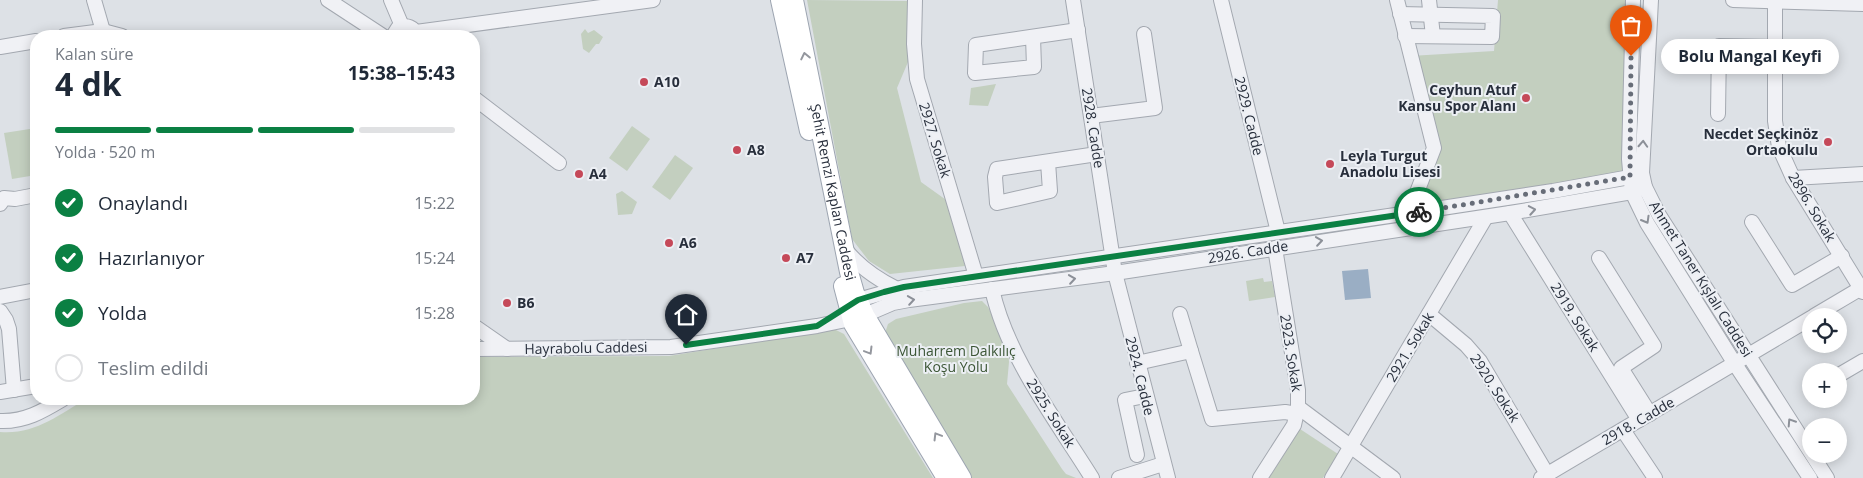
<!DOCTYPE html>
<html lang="tr">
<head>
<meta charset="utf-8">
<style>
  body { margin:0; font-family:"Open Sans",sans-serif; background:#f6f6f7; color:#1f2937; height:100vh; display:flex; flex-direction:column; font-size:19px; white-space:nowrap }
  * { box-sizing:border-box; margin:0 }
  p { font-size:16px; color:#747a83 }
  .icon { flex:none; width:28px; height:28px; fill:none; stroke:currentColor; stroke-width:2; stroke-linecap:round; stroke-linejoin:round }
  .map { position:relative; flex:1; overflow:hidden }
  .details { position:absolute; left:30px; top:30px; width:450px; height:375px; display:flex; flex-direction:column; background:#fff; border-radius:20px; box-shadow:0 2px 12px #0003 }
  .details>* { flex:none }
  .fabs { position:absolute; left:1802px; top:308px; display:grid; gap:10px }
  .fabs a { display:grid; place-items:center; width:45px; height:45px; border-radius:50%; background:#fff; box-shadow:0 2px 12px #0003; font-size:25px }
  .pin { position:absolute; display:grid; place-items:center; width:42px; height:42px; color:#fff; margin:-51px -21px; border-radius:50% 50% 50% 0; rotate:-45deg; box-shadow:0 0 5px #0007 }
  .pin .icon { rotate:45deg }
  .courier { position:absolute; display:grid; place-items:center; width:50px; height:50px; margin:-25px; border:4px solid #0b8043; border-radius:50%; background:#fff; color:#222; box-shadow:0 1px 6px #0007 }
  .bubble { position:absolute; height:35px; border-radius:18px; background:#fff; box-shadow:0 2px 12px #0003; font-size:16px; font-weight:700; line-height:35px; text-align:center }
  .headline em { font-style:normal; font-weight:700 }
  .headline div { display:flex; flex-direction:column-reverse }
  .headline { display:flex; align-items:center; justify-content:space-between; height:85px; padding:0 25px }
  h1 { font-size:32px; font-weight:700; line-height:38px }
  .bar { display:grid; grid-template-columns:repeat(4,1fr); gap:8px 5px; align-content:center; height:60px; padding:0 25px }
  .bar i { height:6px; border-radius:4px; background:#e0e1e3 }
  .bar .selected { background:#0b8043 }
  .bar p { grid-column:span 4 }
  ol { padding:0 25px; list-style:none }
  li { display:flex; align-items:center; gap:15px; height:55px }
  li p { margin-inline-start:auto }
  li .icon { padding:5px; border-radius:50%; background:#0b8043; color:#fff; stroke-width:4 }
  li:last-child { color:#747a83 }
  li i { width:28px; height:28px; border:2px solid #e0e1e3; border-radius:50% }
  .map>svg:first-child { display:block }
  .green { fill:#c3cfbf }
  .water { fill:#9aaec4 }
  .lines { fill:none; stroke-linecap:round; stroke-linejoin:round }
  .minor-casing { stroke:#a3a8b0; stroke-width:16 }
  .major-casing { stroke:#9da5b1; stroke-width:20 }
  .minor { stroke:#f0f1f5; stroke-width:14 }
  .major { stroke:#fff; stroke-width:18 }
  .oneway { stroke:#94979e }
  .oneway2 { stroke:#8c9098 }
  .done { stroke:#676d78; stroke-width:5; stroke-dasharray:0 9 }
  .route { stroke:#0b8043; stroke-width:6 }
  .poi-dot { fill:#c54959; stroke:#eceff4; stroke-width:2 }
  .labels { text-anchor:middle; stroke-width:4; stroke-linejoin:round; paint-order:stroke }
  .poi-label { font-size:14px; font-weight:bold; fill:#282f3c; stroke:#eceff4; text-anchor:start }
  .street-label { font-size:14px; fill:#282f3c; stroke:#eceff4 }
  .park-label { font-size:14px; fill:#3c5636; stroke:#eceff4 }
</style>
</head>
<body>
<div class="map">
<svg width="1863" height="478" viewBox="0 0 1863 478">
  <rect width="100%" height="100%" fill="#dde1e6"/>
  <g class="green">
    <path d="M807 0 909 1 908 62 897 88 921 182 949 202 965 266 890 274 869 261 852 239Z"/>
    <path d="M1498 0H1633L1630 177 1409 213 1433 155 1410 56 1494 51Z"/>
    <path d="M585 29 588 33 594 30 603 37 599 44H596L589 53 583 49 581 34Z"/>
    <path d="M996 84 988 106 969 105 971 88Z"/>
    <path d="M632 126 650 139 627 171 609 158Z"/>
    <path d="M36 128V175L12 179 4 133Z"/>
    <path d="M675 155 693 168 670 200 652 187Z"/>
    <path d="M622 191 637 202 632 214 618 215 616 194Z"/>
    <path d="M1263 278 1264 282 1272 281 1275 297 1249 301 1246 281Z"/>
    <path d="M982 301 988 307 1008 351 1009 362 1007 384 1062 469 1066 474 1076 478H968L885 333 888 324 896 319 964 303Z"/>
    <path d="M834 329 844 334 933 478H0V432C34 435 59 415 86 399H474V357L669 356Z"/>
    <path d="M1300 429 1338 454 1323 478H1269Z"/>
  </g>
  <path class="water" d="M1368 269 1371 298 1345 300 1342 271Z"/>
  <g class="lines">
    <defs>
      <g id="minor">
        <path d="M94 0 103 31"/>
        <path d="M328 0 383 36"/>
        <path d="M391 0 402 26"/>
        <path d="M915 0 914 44 917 79 976 276"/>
        <path d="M1073 0 1115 273 1168 478"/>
        <path d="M1221 0 1278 232"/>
        <path d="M1397 0 1434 148 1409 213"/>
        <path d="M1429 0 1433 36"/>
        <path d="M1633 0 1629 159 1632 192 1647 223 1735 364 1810 478"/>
        <path d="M1651 0 1642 173 1645 187 1659 215 1827 478"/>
        <path d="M1733 0 1863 4"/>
        <path d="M1775 0V121L1779 147 1793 178 1863 292"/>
        <path d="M1400 14 1493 16 1492 37 1405 36"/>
        <path d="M416 32 653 0"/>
        <path d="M64 36 103 31 122 36"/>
        <path d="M393 36 398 28C407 24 414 27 417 36"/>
        <path d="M1033 37 1034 67 975 73 976 45 1078 30"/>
        <path d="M0 47 36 41"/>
        <path d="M474 98 559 163"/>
        <path d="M1718 114 1719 46 1775 47"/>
        <path d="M1091 116 1155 108 1144 34"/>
        <path d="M1048 162 1050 191 997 203 995 177 997 169 1097 154"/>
        <path d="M1793 178 1863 174"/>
        <path d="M0 204 4 198 15 199 36 195"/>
        <path d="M1510 213 1639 420"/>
        <path d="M1752 222 1792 285 1842 256"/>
        <path d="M845 249C859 267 877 279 897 289"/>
        <path d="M1599 258 1654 346 1621 368 1650 414"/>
        <path d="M992 289C1007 357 1056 420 1092 478"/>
        <path d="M0 297 36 290"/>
        <path d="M858 300 904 287 1409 213 1553 191 1630 177 1642 173"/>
        <path d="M0 311 6 320 9 329 14 390"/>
        <path d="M1180 314 1191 351"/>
        <path d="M1429 314 1466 345 1480 361 1547 474"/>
        <path d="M865 315 893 303 909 300 1115 273 1510 213 1632 192 1645 187"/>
        <path d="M1814 316 1863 287"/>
        <path d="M474 326 507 349"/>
        <path d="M474 349 671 347 817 326 851 319"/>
        <path d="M1137 363 1191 351 1212 419 1285 412 1297 414"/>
        <path d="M1839 375 1863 361"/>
        <path d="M0 392 36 386"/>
        <path d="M1298 407 1393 478"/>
        <path d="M0 421C25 422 43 411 63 399"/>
        <path d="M1623 430 1655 478"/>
        <path d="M1137 455 1125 400 1145 396"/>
        <path d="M1119 478 1163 464"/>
        <path d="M1260 478 1294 425 1298 407V390L1275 248"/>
        <path d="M1332 478 1486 217"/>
        <path d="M1541 478 1811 318"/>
      </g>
      <g id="major">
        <path d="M780 0 809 131"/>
        <path id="s1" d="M794 0 849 272 855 293 865 315 962 478"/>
        <path d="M843 286 853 324 946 478"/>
      </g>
    </defs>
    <use href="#minor" class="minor-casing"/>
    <use href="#major" class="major-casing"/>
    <use href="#minor" class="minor"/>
    <use href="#major" class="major"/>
  </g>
  <defs><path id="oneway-chevron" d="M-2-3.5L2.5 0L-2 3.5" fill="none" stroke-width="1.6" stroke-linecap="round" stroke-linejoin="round" transform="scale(1.25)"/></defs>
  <g class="oneway">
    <use href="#oneway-chevron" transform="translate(805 56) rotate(-102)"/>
    <use href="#oneway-chevron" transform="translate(869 351) rotate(59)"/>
    <use href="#oneway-chevron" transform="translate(937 436) rotate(-121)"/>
  </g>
  <g class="oneway2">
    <use href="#oneway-chevron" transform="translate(1643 144) rotate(-87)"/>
    <use href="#oneway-chevron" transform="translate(1532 210) rotate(-10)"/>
    <use href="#oneway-chevron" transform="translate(1646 220) rotate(60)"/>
    <use href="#oneway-chevron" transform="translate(1319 241) rotate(-8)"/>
    <use href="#oneway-chevron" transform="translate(1072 279) rotate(-8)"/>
    <use href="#oneway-chevron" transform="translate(911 300) rotate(-9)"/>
    <use href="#oneway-chevron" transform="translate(1791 422) rotate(-123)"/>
  </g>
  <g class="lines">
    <path class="done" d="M1419 212 1630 177 1631 56"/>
    <path class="route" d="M686 345 817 326 858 300 884 292 904 287 1419 212"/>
  </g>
  <g class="poi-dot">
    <circle cx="644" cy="82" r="5"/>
    <circle cx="1526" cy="98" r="5"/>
    <circle cx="1828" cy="142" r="5"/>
    <circle cx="737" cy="150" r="5"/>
    <circle cx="1330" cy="164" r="5"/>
    <circle cx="579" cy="174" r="5"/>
    <circle cx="669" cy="243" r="5"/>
    <circle cx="786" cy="258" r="5"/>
    <circle cx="507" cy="303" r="5"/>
  </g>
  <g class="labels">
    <g class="poi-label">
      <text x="654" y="87">A10</text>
      <text x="1516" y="95" text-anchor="end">Ceyhun Atuf<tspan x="1516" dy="16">Kansu Spor Alanı</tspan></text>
      <text x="1818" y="139" text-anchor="end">Necdet Seçkinöz<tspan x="1818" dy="16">Ortaokulu</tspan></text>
      <text x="747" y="155">A8</text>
      <text x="1340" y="161">Leyla Turgut<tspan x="1340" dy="16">Anadolu Lisesi</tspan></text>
      <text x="589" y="179">A4</text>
      <text x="679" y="248">A6</text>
      <text x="796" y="263">A7</text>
      <text x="517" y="308">B6</text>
    </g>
    <g class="street-label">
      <text transform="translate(1249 116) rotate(76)" y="5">2929. Cadde</text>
      <text transform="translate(1093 128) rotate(81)" y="5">2928. Cadde</text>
      <text transform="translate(935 140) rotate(73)" y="5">2927. Sokak</text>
      <text dy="5" stroke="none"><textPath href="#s1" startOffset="196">Şehit Remzi Kaplan Caddesi</textPath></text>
      <text transform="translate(1812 207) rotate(59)" y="5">2896. Sokak</text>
      <text transform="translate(1248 252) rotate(-9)" y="5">2926. Cadde</text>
      <text transform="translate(1701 279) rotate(58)" y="5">Ahmet Taner Kışlalı Caddesi</text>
      <text transform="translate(1575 317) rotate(58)" y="5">2919. Sokak</text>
      <text transform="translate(1410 347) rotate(-59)" y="5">2921. Sokak</text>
      <text transform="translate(586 348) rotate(-1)" y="5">Hayrabolu Caddesi</text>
      <text transform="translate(1291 353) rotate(81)" y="5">2923. Sokak</text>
      <text transform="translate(1140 376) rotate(76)" y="5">2924. Cadde</text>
      <text transform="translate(1495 388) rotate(57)" y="5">2920. Sokak</text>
      <text transform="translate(1051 413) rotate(58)" y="5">2925. Sokak</text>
      <text transform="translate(1638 421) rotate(-30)" y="5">2918. Cadde</text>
    </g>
    <g class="park-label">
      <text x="956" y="356">Muharrem Dalkılıç<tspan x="956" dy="16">Koşu Yolu</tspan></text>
    </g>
  </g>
</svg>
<div class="fabs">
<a><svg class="icon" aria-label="locate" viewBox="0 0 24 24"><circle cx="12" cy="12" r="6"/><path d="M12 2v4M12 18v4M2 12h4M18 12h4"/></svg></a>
<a>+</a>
<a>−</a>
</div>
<div class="pin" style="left:1631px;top:56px;background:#ea580c"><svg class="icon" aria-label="bag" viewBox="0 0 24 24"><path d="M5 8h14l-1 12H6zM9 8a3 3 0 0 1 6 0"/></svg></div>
<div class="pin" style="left:686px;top:345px;background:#1f2937"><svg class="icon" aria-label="home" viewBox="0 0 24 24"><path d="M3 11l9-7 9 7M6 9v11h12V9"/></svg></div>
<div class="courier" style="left:1419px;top:212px"><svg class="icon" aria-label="bike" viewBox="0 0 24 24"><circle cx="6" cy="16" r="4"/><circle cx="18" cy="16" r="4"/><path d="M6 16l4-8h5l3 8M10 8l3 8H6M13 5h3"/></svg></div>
<div class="bubble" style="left:1661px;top:39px;width:178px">Bolu Mangal Keyfi</div>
<section class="details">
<div class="headline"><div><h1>4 dk</h1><p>Kalan süre</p></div><em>15:38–15:43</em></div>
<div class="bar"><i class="selected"></i><i class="selected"></i><i class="selected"></i><i></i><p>Yolda · 520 m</p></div>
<ol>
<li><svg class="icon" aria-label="check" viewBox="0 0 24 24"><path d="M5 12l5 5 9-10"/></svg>Onaylandı<p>15:22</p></li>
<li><svg class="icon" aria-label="check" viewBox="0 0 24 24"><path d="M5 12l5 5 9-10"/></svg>Hazırlanıyor<p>15:24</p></li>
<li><svg class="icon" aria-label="check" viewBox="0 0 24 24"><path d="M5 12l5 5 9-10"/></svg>Yolda<p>15:28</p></li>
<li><i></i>Teslim edildi</li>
</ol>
</section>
</div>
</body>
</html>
